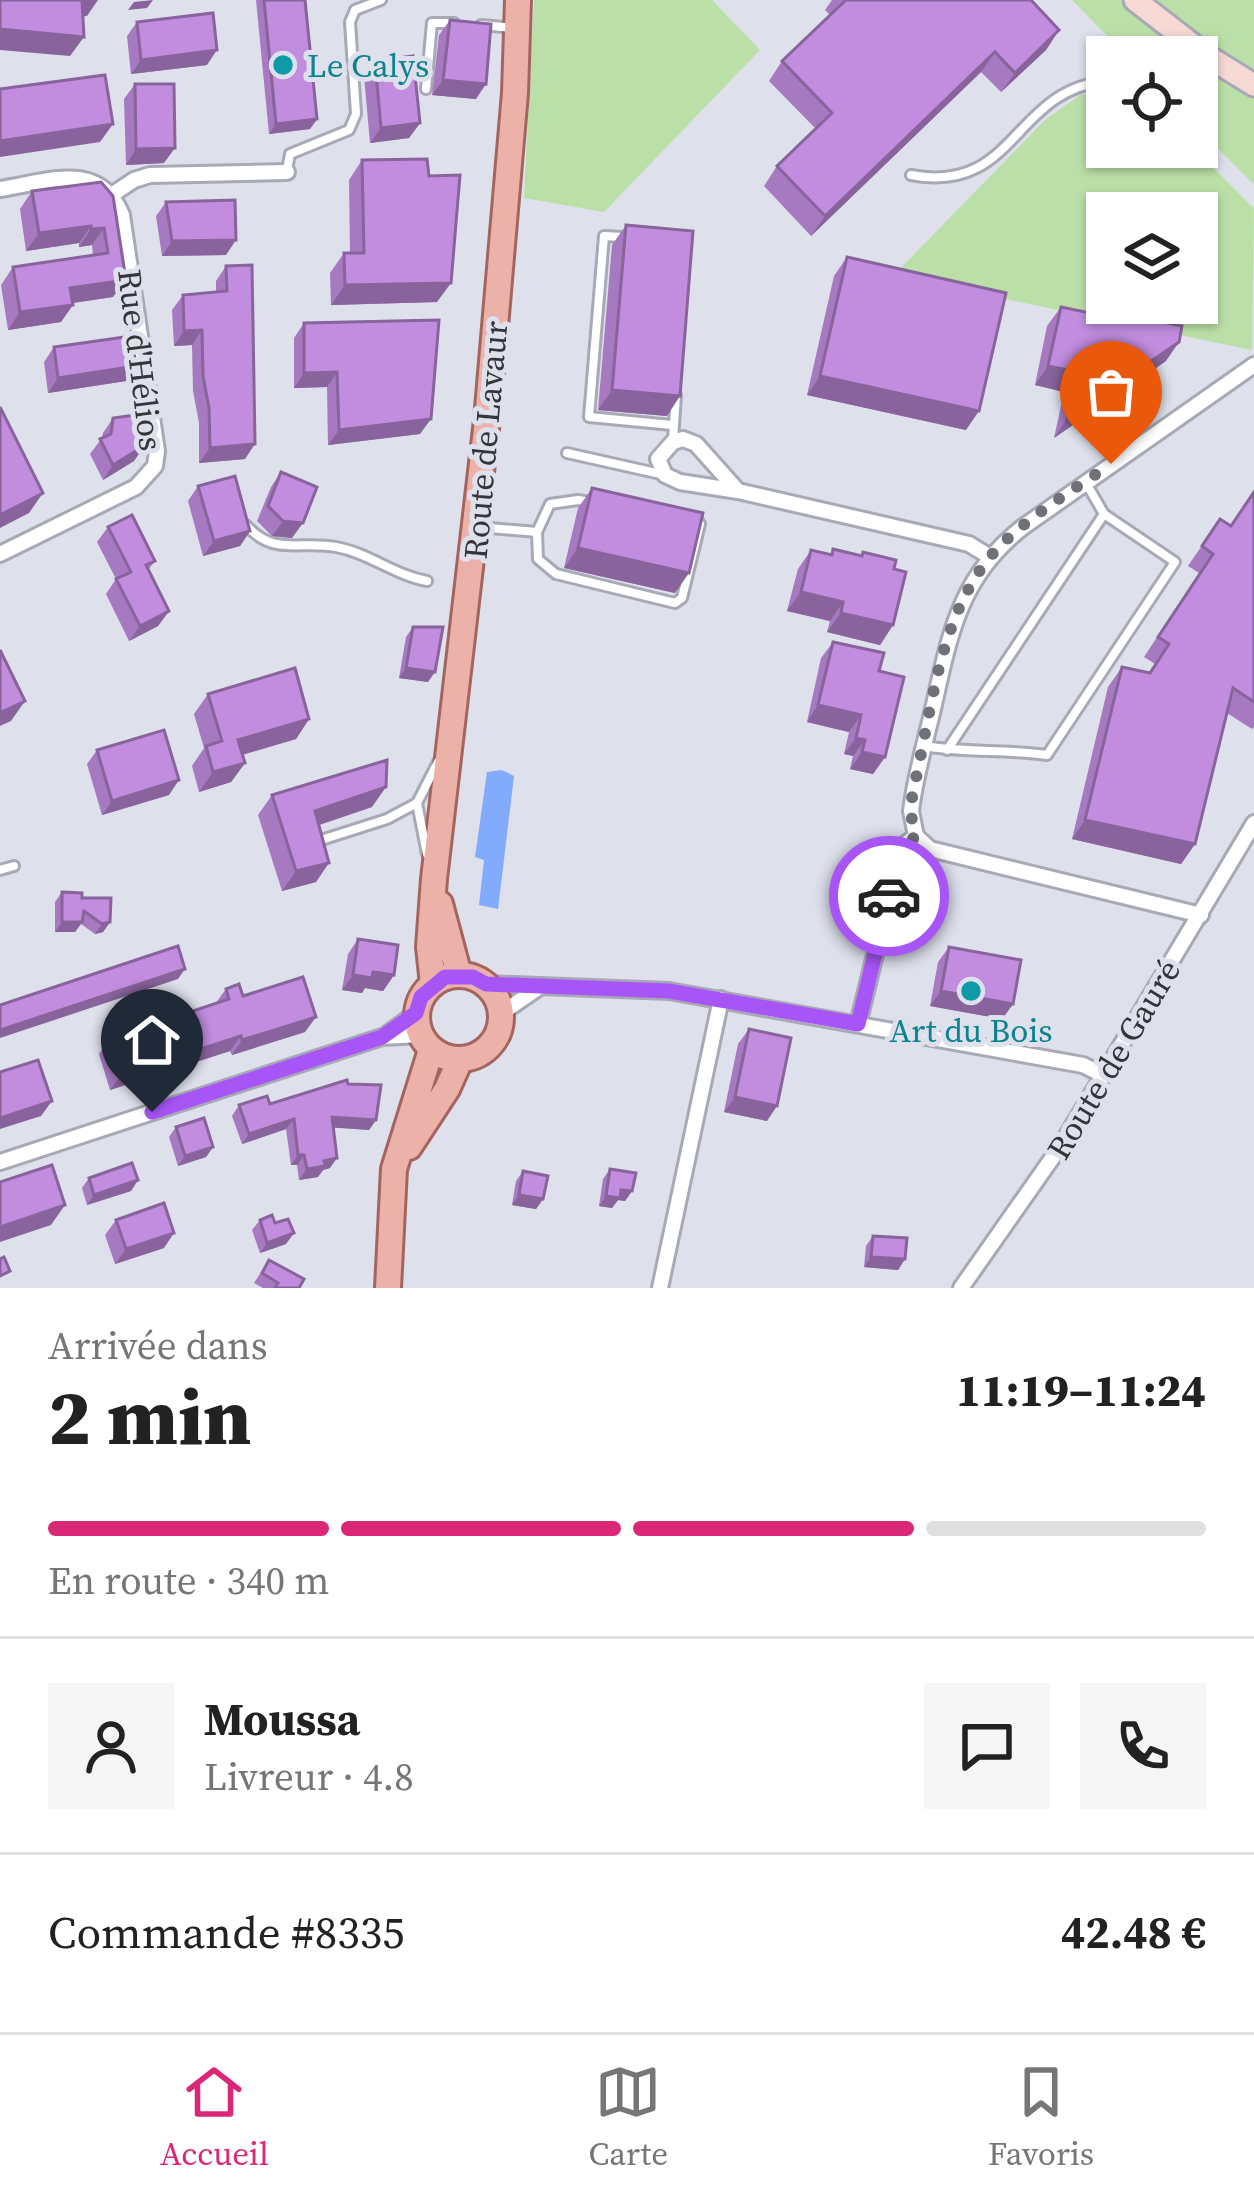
<!DOCTYPE html>
<html lang="fr">
<head>
<meta charset="utf-8">
<style>
  body { margin:0; font-family:"Source Serif 4",serif; background:#f6f6f6; color:#222; height:100vh; display:flex; flex-direction:column; font-size:45px; white-space:nowrap }
  * { box-sizing:border-box; margin:0 }
  p { font-size:39px; color:#767676 }
  .icon { flex:none; width:66px; height:66px; fill:none; stroke:currentColor; stroke-width:2; stroke-linecap:round; stroke-linejoin:round }
  .map { position:relative; height:1288px; overflow:hidden }
  .details { display:flex; flex-direction:column; background:#fff; flex:1 }
  .details>* { flex:none }
  .buttons { position:absolute; left:1086px; top:36px; display:grid; gap:24px }
  .buttons a { display:grid; place-items:center; width:132px; height:132px; border-radius:0px; background:#fff; box-shadow:0 3px 9px #0004; font-size:60px }
  .pin { position:absolute; display:grid; place-items:center; width:102px; height:102px; color:#fff; margin:-123px -51px; border-radius:50% 50% 50% 0; rotate:-45deg; box-shadow:0 0 12px #0007 }
  .pin .icon { rotate:45deg }
  .courier { position:absolute; display:grid; place-items:center; width:120px; height:120px; margin:-60px; border:9px solid #a855f7; border-radius:50%; background:#fff; color:#222; box-shadow:0 3px 15px #0007 }
  .summary em { font-style:normal; font-weight:800 }
  .summary div { display:flex; flex-direction:column-reverse }
  .summary { display:flex; align-items:center; justify-content:space-between; height:204px; padding:0 48px }
  h1 { font-size:78px; font-weight:800; line-height:90px }
  .bar { display:grid; grid-template-columns:repeat(4,1fr); gap:18px 12px; align-content:center; height:144px; padding:0 48px }
  .bar i { height:15px; border-radius:9px; background:#e0e0e0 }
  .bar .current { background:#db2777 }
  .bar p { grid-column:span 4 }
  .line { display:flex; align-items:center; gap:30px; padding:0 48px; border-top:3px solid #e0e0e0 }
  .line div { flex:1 }
  .round { display:grid; place-items:center; flex:none; width:126px; height:126px; border-radius:0px; background:#f6f6f6 }
  .tabs { display:flex; justify-content:space-around; align-items:center; height:168px; border-top:3px solid #e0e0e0; background:#fff; font-size:33px; color:#767676 }
  .tabs a { display:grid; justify-items:center; gap:6px }
  .tabs .current { color:#db2777 }
  .map>svg:first-child { display:block }
  .green { fill:#bbe0a7; fill-rule:evenodd }
  .water { fill:#82aafd }
  .lines { fill:none; stroke-linecap:round; stroke-linejoin:round }
  .lane-casing { stroke:#a7aab5; stroke-width:14 }
  .street-casing { stroke:#a7aab5; stroke-width:20 }
  .secondary-casing { stroke:#a7aab5; stroke-width:27 }
  .primary-casing { stroke:#a4655e; stroke-width:30 }
  .lane { stroke:#fff; stroke-width:8 }
  .street { stroke:#fff; stroke-width:14 }
  .secondary { stroke:#f6d9d5; stroke-width:21 }
  .primary { stroke:#ecb2aa; stroke-width:24 }
  .wall { fill:#a779c0 }
  .shaded-wall { fill:#88639c }
  .building { fill:#c28ddf; stroke:#88639c; stroke-width:3 }
  .done { stroke:#707178; stroke-width:12; stroke-dasharray:0 21.6 }
  .route { stroke:#a855f7; stroke-width:15 }
  .culture-dot { fill:#0f9aa8; stroke:#dee0ec; stroke-width:4.5 }
  .labels { text-anchor:middle; stroke-width:10; stroke-linejoin:round; paint-order:stroke }
  .culture-label { font-size:33px; fill:#0d838f; stroke:#dee0ec; text-anchor:start }
  .street-label { font-size:33px; fill:#34353a; stroke:#dee0ec }
</style>
</head>
<body>
<div class="map">
<svg width="1254" height="1288" viewBox="0 0 1254 1288">
  <rect width="100%" height="100%" fill="#dee0ec"/>
  <g class="green">
    <path d="M534 0H712L760 50 604 212 524 198Z"/>
    <path d="M1072 0H1120L1193 57H1128Z"/>
    <path d="M1150 0H1254V74Z"/>
    <path d="M1197 60 1254 96V185L1197 127Z"/>
    <path d="M1107 93V147H1193L1254 209 1252 350 893 276 1045 120 1080 95ZM1107 213H1197V303H1107Z"/>
  </g>
  <path class="water" d="M502 770 514 776 498 909 479 905 484 860 475 857 487 772Z"/>
  <g class="lines">
    <defs>
      <g id="lane">
        <path d="M481 25 514 28"/>
        <path d="M426 89 432 23H454"/>
        <path d="M287 170 290 154 349 130 356 114 350 22 355 10 381 0"/>
        <path d="M911 175C1016 195 1013 89 1107 81"/>
        <path d="M623 237 604 236 589 417 672 425"/>
        <path d="M673 440 676 395"/>
        <path d="M567 453 665 475"/>
        <path d="M578 500 696 518 700 524 682 598 675 603 556 574 538 559 537 532 550 504Z"/>
        <path d="M246 525C274 557 301 540 336 547 369 553 394 575 427 581"/>
        <path d="M478 527 537 532"/>
        <path d="M924 746C965 753 1006 749 1047 755L1175 562 1104 514"/>
        <path d="M947 750 1104 514 1086 483"/>
        <path d="M318 841 387 819 417 803"/>
        <path d="M427 854 417 803 438 762"/>
        <path d="M0 870 14 866"/>
      </g>
      <g id="street">
        <path d="M0 189C48 182 99 159 122 215L157 451 155 466 136 487 0 554"/>
        <path d="M113 194 134 180 150 175 287 172"/>
        <path d="M738 491 680 482 665 475 658 459 673 442 683 439 696 444 738 491 969 544 990 557"/>
        <path d="M1201 915 930 849 916 836 911 811C915 777 925 743 933 709 950 634 959 577 1023 527L1254 365"/>
        <path d="M486 984 669 991 1083 1065 1103 1075"/>
        <path d="M502 1013 541 986"/>
        <path d="M858 1024 897 865 903 846 916 836"/>
        <path d="M386 1035 416 1013"/>
        <path d="M0 1162 382 1037 420 1035"/>
        <path d="M660 1288 721 999"/>
        <path d="M961 1288 1062 1144 1254 823"/>
      </g>
      <path id="secondary" d="M1135 0 1207 56 1254 85"/>
      <g id="primary">
        <path d="M440 904 459 975"/>
        <circle cx="459" cy="1017" r="42"/>
        <path d="M433 984 429 947 434 879 487 420 515 93 518 0"/>
        <path d="M409 1147 447 1089 460 1060"/>
        <path d="M388 1288 394 1169 431 1050"/>
      </g>
    </defs>
    <use href="#lane" class="lane-casing"/>
    <use href="#street" class="street-casing"/>
    <use href="#secondary" class="secondary-casing"/>
    <use href="#primary" class="primary-casing"/>
    <use href="#lane" class="lane"/>
    <use href="#street" class="street"/>
    <use href="#secondary" class="secondary"/>
    <use href="#primary" class="primary"/>
  </g>
  <g class="wall">
    <path d="M256 0H305L317 119 310 129 269 134Z"/>
    <path d="M832 0H1031L1059 30 1046 50 1001 92 981 72 811 236 764 186 777 166 816 129 769 81 782 61 830 15 825 10Z"/>
    <path d="M450 20 476 99 432 95 439 35Z"/>
    <path d="M137 22 207 65 131 74 127 36Z"/>
    <path d="M375 61 420 123 409 138 370 143 364 76Z"/>
    <path d="M135 84 164 163 126 165 124 99Z"/>
    <path d="M362 160 437 302 331 305 330 273 344 253H350L349 180Z"/>
    <path d="M101 182 113 297 73 303 61 322 8 330 1 285 13 267 93 255 92 245 79 247V243L26 251 20 209 32 191Z"/>
    <path d="M166 202 226 255 162 256 156 216Z"/>
    <path d="M626 225 667 416 598 410 612 245Z"/>
    <path d="M847 257 966 430 807 395 834 276Z"/>
    <path d="M226 266 245 459 199 463V423L193 391 192 345 174 346 172 310 183 295 216 292V281Z"/>
    <path d="M1061 307 1087 313 1091 307 1166 361 1054 438 1064 392 1035 385 1047 326Z"/>
    <path d="M304 323 420 434 328 445 327 387 294 388V338Z"/>
    <path d="M54 347 136 366 126 381 48 393 44 362Z"/>
    <path d="M113 418 144 446 134 461 103 480 90 454 102 438 103 433Z"/>
    <path d="M281 472 292 538 272 536 257 521 271 487Z"/>
    <path d="M198 486 250 531 240 546 203 556 188 501Z"/>
    <path d="M592 488 675 593 564 568 578 508Z"/>
    <path d="M1254 492V727L1252 729 1227 713 1195 844 1181 864 1072 839 1108 687 1122 667 1149 673 1155 664 1144 657 1199 573 1188 566 1220 519 1231 526Z"/>
    <path d="M108 527 155 561 148 570 169 611 158 626 129 641 106 594 116 579 97 542Z"/>
    <path d="M833 549 861 555 863 552 894 569 893 625 880 645 827 632 830 621 787 611 798 569 811 550 830 554Z"/>
    <path d="M413 627 428 682 399 678 406 637Z"/>
    <path d="M833 642 879 671 885 757 873 774 850 769 853 756 844 754 849 732 807 722 821 658Z"/>
    <path d="M208 694 309 719 296 739 242 755 245 763 231 782 199 792 192 766 204 748 194 714Z"/>
    <path d="M97 750 169 795 102 815 87 764Z"/>
    <path d="M272 795 372 807 319 825 316 882 282 891 258 815Z"/>
    <path d="M62 892 82 898 110 922 103 932 95 934 81 924 75 932H55V902Z"/>
    <path d="M358 939 394 975 383 991 365 988 362 993 342 990 348 954Z"/>
    <path d="M949 947 1013 1004 1002 1019 930 1006 938 962Z"/>
    <path d="M226 989 243 996 305 1032 232 1055 230 1051 110 1090 99 1054 109 1039 215 1004Z"/>
    <path d="M749 1029 767 1121 724 1112 738 1044Z"/>
    <path d="M348 1084 376 1120 369 1130 333 1127 330 1168 323 1170 318 1177 299 1180 297 1165H291L286 1129 242 1144 232 1116 239 1105 270 1104Z"/>
    <path d="M176 1127 213 1147 206 1157 178 1166 169 1137Z"/>
    <path d="M610 1169 632 1191 625 1201 618 1200 612 1208 599 1206 603 1179Z"/>
    <path d="M523 1171 543 1199 536 1209 512 1205 516 1181Z"/>
    <path d="M89 1178 138 1180 131 1191 87 1205 82 1188Z"/>
    <path d="M116 1220 164 1248 115 1264 105 1235Z"/>
    <path d="M260 1220 275 1223 286 1244 260 1253 252 1230Z"/>
    <path d="M873 1236 905 1259 898 1270 864 1267 866 1246Z"/>
    <path d="M269 1260 299 1288H263L254 1283Z"/>
  </g>
  <g class="shaded-wall">
    <path d="M81 0H98L87 16 68 18Z"/>
    <path d="M153 0 147 8 128 10 134 2Z"/>
    <path d="M0 29 84 37 70 56 0 50Z"/>
    <path d="M1059 30 1046 50 1001 92 1015 73Z"/>
    <path d="M217 50 207 65 131 74 141 60Z"/>
    <path d="M995 52 981 72 811 236 825 216Z"/>
    <path d="M443 80 486 84 476 99 432 95Z"/>
    <path d="M317 119 310 129 269 134 276 124Z"/>
    <path d="M420 123 409 138 370 143 381 128Z"/>
    <path d="M113 124 100 142 0 157V141Z"/>
    <path d="M175 148 164 163 126 165 136 149Z"/>
    <path d="M91 226 79 243 26 251 39 233Z"/>
    <path d="M104 228 92 245 79 247 91 229Z"/>
    <path d="M236 240 226 255 162 256 172 241Z"/>
    <path d="M126 280 113 297 58 305 70 288Z"/>
    <path d="M451 283 437 302 331 305 345 285Z"/>
    <path d="M73 305 61 322 8 330 20 312Z"/>
    <path d="M202 330 192 345 174 346 184 331Z"/>
    <path d="M1179 342 1166 361 1054 438 1067 419Z"/>
    <path d="M136 366 126 381 48 393 58 378Z"/>
    <path d="M1048 366 1078 372 1064 392 1035 385Z"/>
    <path d="M337 372 327 387 294 388 304 373Z"/>
    <path d="M820 376 979 411 966 430 807 395Z"/>
    <path d="M612 390 680 396 667 416 598 410Z"/>
    <path d="M431 419 420 434 328 445 339 430Z"/>
    <path d="M255 444 245 459 199 463 210 448Z"/>
    <path d="M144 446 134 461 103 480 113 465Z"/>
    <path d="M43 493 29 513 0 528V515Z"/>
    <path d="M283 521 303 523 292 538 272 536Z"/>
    <path d="M250 531 240 546 203 556 214 541Z"/>
    <path d="M578 548 689 573 675 593 564 568Z"/>
    <path d="M801 592 843 602 830 621 787 611Z"/>
    <path d="M169 611 158 626 129 641 140 626Z"/>
    <path d="M841 613 893 625 880 645 827 632Z"/>
    <path d="M406 668 435 672 428 682 399 678Z"/>
    <path d="M25 701 11 721 0 726V713Z"/>
    <path d="M818 705 861 715 849 732 807 722Z"/>
    <path d="M309 719 296 739 224 760 238 740Z"/>
    <path d="M856 738 865 740 853 756 844 754Z"/>
    <path d="M862 752 885 757 873 774 850 769Z"/>
    <path d="M245 763 231 782 199 792 213 772Z"/>
    <path d="M179 780 169 795 102 815 112 801Z"/>
    <path d="M386 787 372 807 301 831 315 811Z"/>
    <path d="M1085 820 1195 844 1181 864 1072 839Z"/>
    <path d="M329 863 316 882 282 891 296 871Z"/>
    <path d="M62 922H82L75 932H55Z"/>
    <path d="M110 922 103 932 95 934 102 924Z"/>
    <path d="M185 969 178 979 0 1038V1030Z"/>
    <path d="M373 972 394 975 383 991 365 988 362 993 342 990 353 975Z"/>
    <path d="M941 991 1013 1004 1002 1019 930 1006Z"/>
    <path d="M316 1017 305 1032 232 1055 242 1040Z"/>
    <path d="M241 1036 230 1051 110 1090 121 1075Z"/>
    <path d="M735 1097 777 1106 767 1121 724 1112Z"/>
    <path d="M52 1101 41 1116 0 1129V1118Z"/>
    <path d="M332 1117 376 1120 369 1130 325 1127Z"/>
    <path d="M294 1119 286 1129 242 1144 249 1134Z"/>
    <path d="M213 1147 206 1157 178 1166 185 1156Z"/>
    <path d="M298 1155H304L297 1165H291Z"/>
    <path d="M337 1158 330 1168 323 1170 318 1177 299 1180 307 1169 324 1161Z"/>
    <path d="M138 1180 131 1191 87 1205 94 1195Z"/>
    <path d="M621 1190 632 1191 625 1201 618 1200 612 1208 599 1206 606 1196Z"/>
    <path d="M519 1195 543 1199 536 1209 512 1205Z"/>
    <path d="M65 1205 51 1225 0 1242V1227Z"/>
    <path d="M174 1233 164 1248 115 1264 126 1249Z"/>
    <path d="M294 1233 286 1244 260 1253 267 1243Z"/>
    <path d="M871 1257 905 1259 898 1270 864 1267Z"/>
  </g>
  <g class="building">
    <path d="M0 0H82L84 37 0 29Z"/>
    <path d="M264 0H305L317 119 276 124Z"/>
    <path d="M846 0H1031L1059 30 1015 73 995 52 825 216 777 166 832 113 782 61Z"/>
    <path d="M213 13 217 50 141 60 137 22Z"/>
    <path d="M450 20 491 24 486 84 443 80Z"/>
    <path d="M413 56 420 123 381 128 375 61Z"/>
    <path d="M105 75 113 124 0 141V89Z"/>
    <path d="M135 84H174L175 148 136 149Z"/>
    <path d="M427 159 429 176 460 175 451 283 345 285 344 253H364L362 160Z"/>
    <path d="M101 182 113 196 126 280 70 288 73 305 20 312 13 267 108 253 104 228 91 229V226L39 233 32 191Z"/>
    <path d="M235 200 236 240 172 241 166 202Z"/>
    <path d="M626 225 693 231 680 396 612 390Z"/>
    <path d="M847 257 1006 293 979 411 820 376Z"/>
    <path d="M252 265 255 444 210 448 209 408 203 376 202 330 184 331 183 295 227 291 226 266Z"/>
    <path d="M1061 307 1090 313 1091 307 1182 326 1179 342 1067 419 1078 372 1048 366Z"/>
    <path d="M439 320 431 419 339 430 337 372 304 373V323Z"/>
    <path d="M132 336 136 366 58 378 54 347Z"/>
    <path d="M0 407 43 493 0 515Z"/>
    <path d="M143 414 144 446 113 465 100 439 111 434 113 418Z"/>
    <path d="M281 472 317 487 303 523 283 521 268 506Z"/>
    <path d="M235 476 250 531 214 541 198 486Z"/>
    <path d="M592 488 703 513 689 573 578 548Z"/>
    <path d="M1254 492V702L1233 688 1195 844 1085 820 1122 667 1150 673 1169 644 1158 637 1213 554 1202 546 1220 519 1231 526Z"/>
    <path d="M132 515 155 561 146 565 169 611 140 626 116 579 131 572 108 527Z"/>
    <path d="M833 549 862 556 863 552 896 560 894 569 906 572 893 625 841 613 843 602 801 592 811 550 832 555Z"/>
    <path d="M413 627H443L435 672 406 668Z"/>
    <path d="M833 642 884 653 879 671 904 677 885 757 862 752 865 740 856 738 861 715 818 705Z"/>
    <path d="M0 650 25 701 0 713Z"/>
    <path d="M295 668 309 719 238 740 245 763 213 772 206 746 222 741 208 694Z"/>
    <path d="M164 730 179 780 112 801 97 750Z"/>
    <path d="M387 760 386 787 315 811 329 863 296 871 272 795Z"/>
    <path d="M62 892 82 893V898H111L110 922 102 924 84 911 82 922H62Z"/>
    <path d="M358 939 398 945 394 975 373 972 372 978 353 975Z"/>
    <path d="M178 946 185 969 0 1030V1005Z"/>
    <path d="M949 947 1021 960 1013 1004 941 991Z"/>
    <path d="M303 977 316 1017 242 1040 241 1036 121 1075 109 1039 229 999 226 989 239 984 243 996Z"/>
    <path d="M749 1029 791 1038 777 1106 735 1097Z"/>
    <path d="M38 1060 52 1101 0 1118V1072Z"/>
    <path d="M347 1080 348 1084 381 1085 376 1120 332 1117 337 1158 324 1161 325 1166 307 1169 304 1155H298L294 1119 249 1134 239 1105 267 1096 270 1104Z"/>
    <path d="M204 1118 213 1147 185 1156 176 1127Z"/>
    <path d="M132 1163 138 1180 94 1195 89 1178Z"/>
    <path d="M52 1165 65 1205 0 1227V1182Z"/>
    <path d="M610 1169 636 1173 632 1191 621 1190 620 1198 606 1196Z"/>
    <path d="M523 1171 548 1176 543 1199 519 1195Z"/>
    <path d="M164 1203 174 1233 126 1249 116 1220Z"/>
    <path d="M272 1215 275 1223 288 1219 294 1233 267 1243 260 1220Z"/>
    <path d="M873 1236 907 1238 905 1259 871 1257Z"/>
    <path d="M4 1257 10 1271 0 1276V1259Z"/>
    <path d="M269 1260 304 1279 299 1288H275L278 1283 262 1273Z"/>
  </g>
  <g class="lines">
    <path class="done" d="M889 896 903 846 916 836 910 811 913 791C933 708 939 603 1005 541 1036 512 1076 488 1111 464"/>
    <path class="route" d="M152 1112 382 1037 416 1013 421 997 445 977H473L486 984 669 991 858 1024 889 896"/>
  </g>
  <g class="culture-dot">
    <circle cx="283" cy="65" r="12"/>
    <circle cx="971" cy="991" r="12"/>
  </g>
  <g class="labels">
    <g class="culture-label">
      <text x="307" y="77">Le Calys</text>
      <text x="971" y="1042" text-anchor="middle">Art du Bois</text>
    </g>
    <g class="street-label">
      <text transform="translate(141 360) rotate(83)" y="12">Rue d'Hélios</text>
      <text transform="translate(485 440) rotate(-85)" y="12">Route de Lavaur</text>
      <text transform="translate(1113 1059) rotate(-59)" y="12">Route de Gauré</text>
    </g>
  </g>
</svg>
<div class="buttons">
<a><svg class="icon" aria-label="locate" viewBox="0 0 24 24"><circle cx="12" cy="12" r="6"/><path d="M12 2v4M12 18v4M2 12h4M18 12h4"/></svg></a>
<a><svg class="icon" aria-label="layers" viewBox="0 0 24 24"><path d="M12 4l9 5-9 5-9-5zM3 14l9 5 9-5"/></svg></a>
</div>
<div class="pin" style="left:1111px;top:464px;background:#ea580c"><svg class="icon" aria-label="bag" viewBox="0 0 24 24"><path d="M5 8h14l-1 12H6zM9 8a3 3 0 0 1 6 0"/></svg></div>
<div class="pin" style="left:152px;top:1112px;background:#1f2937"><svg class="icon" aria-label="home" viewBox="0 0 24 24"><path d="M3 11l9-7 9 7M6 9v11h12V9"/></svg></div>
<div class="courier" style="left:889px;top:896px"><svg class="icon" aria-label="car" viewBox="0 0 24 24"><path d="M5 17H2v-5l4-1 3-4h7l3 4 3 1v5h-3M9 17h6M6 11h13"/><circle cx="7" cy="17" r="2"/><circle cx="17" cy="17" r="2"/></svg></div>
</div>
<section class="details">
<div class="summary"><div><h1>2 min</h1><p>Arrivée dans</p></div><em>11:19–11:24</em></div>
<div class="bar"><i class="current"></i><i class="current"></i><i class="current"></i><i></i><p>En route · 340 m</p></div>
<div class="line" style="height:216px"><a class="round"><svg class="icon" aria-label="person" viewBox="0 0 24 24"><circle cx="12" cy="8" r="4"/><path d="M4 21q1-7 8-7t8 7"/></svg></a><div><b>Moussa</b><p>Livreur · 4.8</p></div><a class="round"><svg class="icon" aria-label="chat" viewBox="0 0 24 24"><path d="M4 5h16v11H9l-5 4z"/></svg></a><a class="round"><svg class="icon" aria-label="phone" viewBox="0 0 24 24"><path d="M5 4h4l2 5-3 2q2 4 5 5l2-3 5 2v4C11 20 4 13 5 4z"/></svg></a></div>
<div class="line" style="height:156px"><div>Commande #8335</div><b>42.48 €</b></div>
</section>
<nav class="tabs">
<a class="current"><svg class="icon" aria-label="home" viewBox="0 0 24 24"><path d="M3 11l9-7 9 7M6 9v11h12V9"/></svg>Accueil</a>
<a><svg class="icon" aria-label="map" viewBox="0 0 24 24"><path d="M3 6l6-2 6 2 6-2v14l-6 2-6-2-6 2zM9 4v14M15 6v14"/></svg>Carte</a>
<a><svg class="icon" aria-label="saved" viewBox="0 0 24 24"><path d="M7 4h10v16l-5-4-5 4z"/></svg>Favoris</a>
</nav>
</body>
</html>
